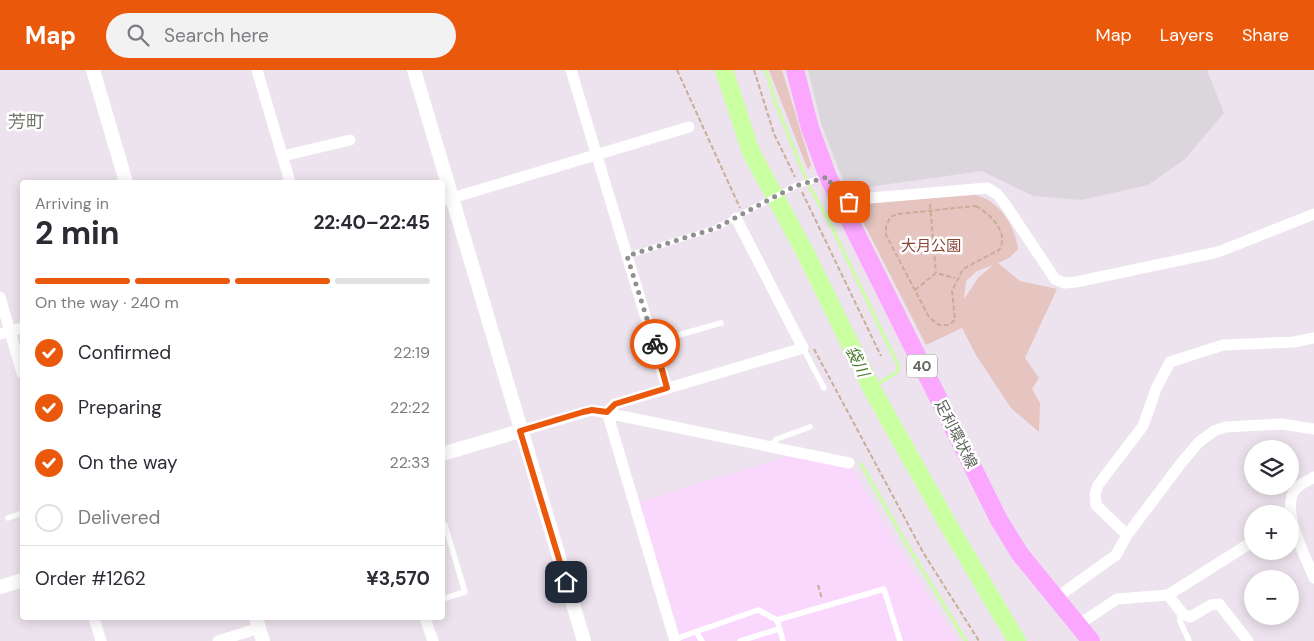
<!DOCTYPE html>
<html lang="en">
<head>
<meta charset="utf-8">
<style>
  body { margin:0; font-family:"DM Sans","Noto Sans JP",sans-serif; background:#f2f2f3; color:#2b2b33; height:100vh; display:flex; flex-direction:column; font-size:19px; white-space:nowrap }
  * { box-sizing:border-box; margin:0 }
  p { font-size:16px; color:#7c7c81 }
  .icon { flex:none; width:28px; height:28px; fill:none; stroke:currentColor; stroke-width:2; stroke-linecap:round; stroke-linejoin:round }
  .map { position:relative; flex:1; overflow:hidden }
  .panel { position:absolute; left:20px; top:110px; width:425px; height:440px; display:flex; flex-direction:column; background:#fff; border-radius:5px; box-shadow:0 2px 12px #0003 }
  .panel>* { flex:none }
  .fabs { position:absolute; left:1244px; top:370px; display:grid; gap:10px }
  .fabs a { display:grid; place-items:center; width:55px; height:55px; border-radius:50%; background:#fff; box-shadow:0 2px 12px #0003; font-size:25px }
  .pin { position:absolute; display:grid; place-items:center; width:42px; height:42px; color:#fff; margin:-21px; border-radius:10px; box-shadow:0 2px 8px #0006 }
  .courier { position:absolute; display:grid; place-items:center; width:50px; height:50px; margin:-25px; border:4px solid #ea580c; border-radius:50%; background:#fff; color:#222; box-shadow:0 1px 6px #0007 }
  .headline em { font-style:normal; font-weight:700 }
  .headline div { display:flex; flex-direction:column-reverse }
  .headline { display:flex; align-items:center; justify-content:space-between; height:85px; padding:0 15px }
  h1 { font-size:32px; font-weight:700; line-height:38px }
  .bar { display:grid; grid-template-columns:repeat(4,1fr); gap:8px 5px; align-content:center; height:60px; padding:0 15px }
  .bar i { height:6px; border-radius:4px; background:#e1e1e2 }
  .bar .on { background:#ea580c }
  .bar p { grid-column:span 4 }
  .line { display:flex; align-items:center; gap:12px; padding:0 15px; border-top:1px solid #e1e1e2 }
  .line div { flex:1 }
  ol { padding:0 15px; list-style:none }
  li { display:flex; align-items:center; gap:15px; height:55px }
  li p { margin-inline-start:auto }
  li .icon { padding:5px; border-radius:50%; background:#ea580c; color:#fff; stroke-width:4 }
  li:last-child { color:#7c7c81 }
  li i { width:28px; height:28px; border:2px solid #e1e1e2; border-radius:50% }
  header { display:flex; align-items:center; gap:30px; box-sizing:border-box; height:70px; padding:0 25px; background:#ea580c; color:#fff }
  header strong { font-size:24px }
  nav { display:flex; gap:28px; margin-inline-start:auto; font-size:18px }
  .search { width:350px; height:45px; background:#f2f2f3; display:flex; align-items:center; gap:12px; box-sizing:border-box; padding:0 18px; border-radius:28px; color:#7c7c81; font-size:19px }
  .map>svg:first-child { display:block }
  .commercial { fill:#fad8fe }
  .industrial { fill:#dbd5dc }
  .green { fill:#e6c4bf; fill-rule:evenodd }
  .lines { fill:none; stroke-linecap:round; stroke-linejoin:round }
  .stream { stroke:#caffa2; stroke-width:3 }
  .river { stroke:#caffa2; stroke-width:18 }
  .path { stroke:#c9ad99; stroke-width:2; stroke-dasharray:5 2.5; stroke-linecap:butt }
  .service { stroke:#fff; stroke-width:5.5 }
  .minor { stroke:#fff; stroke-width:11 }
  .tertiary { stroke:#fff; stroke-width:14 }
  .primary { stroke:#fca7ff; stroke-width:18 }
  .done { stroke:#90908e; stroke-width:5; stroke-dasharray:0 9 }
  .route { stroke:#ea580c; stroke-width:6 }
  .labels { text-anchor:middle; stroke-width:5; stroke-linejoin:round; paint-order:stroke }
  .shield { fill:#fff; stroke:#8e928c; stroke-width:1 }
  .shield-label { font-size:14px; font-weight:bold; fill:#5e645b }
  .park-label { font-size:15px; fill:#894435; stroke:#fff }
  .street-label { font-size:15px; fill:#5e645b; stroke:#fff }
  .water-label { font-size:16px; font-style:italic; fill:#4b7c2f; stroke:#fff }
  .quarter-label { font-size:18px; fill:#70766c; stroke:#fff }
</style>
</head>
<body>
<header>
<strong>Map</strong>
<div class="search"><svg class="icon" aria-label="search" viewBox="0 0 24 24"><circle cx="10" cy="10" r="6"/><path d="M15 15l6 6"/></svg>Search here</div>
<nav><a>Map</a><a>Layers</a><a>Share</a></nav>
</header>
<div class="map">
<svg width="1314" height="571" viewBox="0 0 1314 571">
  <rect width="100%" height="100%" fill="#ede3ee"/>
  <path class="commercial" d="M789 386 853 399 905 488 957 571H682L639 432Z"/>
  <path class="industrial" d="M808 0H1207L1224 43 1185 89 1148 115 1081 130 1033 126 982 101 847 120 822 56Z"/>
  <g class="green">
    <path d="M769 0H782L811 95 808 100Z"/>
    <path d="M975 125C999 130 1015 155 1018 179L1009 188 998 193 1020 211 1057 219 1025 288 1039 308 1032 319 1040 333 1039 362 1011 338 976 285 962 258 926 275 856 138 859 133ZM993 195 979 207 964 229 966 211 977 201Z"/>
  </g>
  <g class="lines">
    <g class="stream">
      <path d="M766 0 776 34 806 109"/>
      <path d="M809 116 830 153 899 297 897 302 881 312 873 321"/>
      <path d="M861 394 909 478 966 571"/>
    </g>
    <path class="river" d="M724 0 751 82 806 184 873 321 950 458 1017 571"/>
    <g class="path">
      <path d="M677 0 740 138"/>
      <path d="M754 0 774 64 795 107"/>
      <path d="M802 122 881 286"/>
      <path d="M930 134 936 203"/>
      <path d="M976 136C990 144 1010 163 999 180L963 199 952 221 955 250 948 255H939L929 247 886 165V157L890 147 897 144Z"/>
      <path d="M915 220 936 203 955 208"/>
      <path d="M814 279 924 484 979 571"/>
      <path d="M818 515 822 529"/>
    </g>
    <g class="service">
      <path d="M627 186 716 158 795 116 826 107"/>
      <path d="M654 272 721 253"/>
      <path d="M803 278 824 318"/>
      <path d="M770 376 777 369 810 357"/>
      <path d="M8 448 22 443"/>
      <path d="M442 456 445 455 465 522 442 529"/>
      <path d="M1180 543V551L1189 571"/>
      <path d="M777 550 783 571"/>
      <path d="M696 562 702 571"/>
      <path d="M675 569 758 540 777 550 884 519 900 571"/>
      <path d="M740 571 779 559"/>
    </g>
    <g class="minor">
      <path d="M257 0 290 112"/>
      <path d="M571 0 667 318"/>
      <path d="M283 86 350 70"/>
      <path d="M442 131 689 57"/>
      <path d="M841 135 859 129 987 118 997 124 1003 131 1055 209 1064 213 1076 212 1218 182 1314 144"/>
      <path d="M0 227 22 303"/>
      <path d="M0 264 22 258"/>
      <path d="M520 361 592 340 849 393"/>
      <path d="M1314 407C1308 411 1299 414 1295 420 1280 440 1306 487 1314 508"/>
      <path d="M1127 465 1096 435 1095 424 1098 415 1143 356 1156 319 1170 292 1223 275 1294 272 1314 268"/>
      <path d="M1168 525 1183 544 1190 547 1211 535 1219 534 1248 571"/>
      <path d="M1056 528 1116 485 1127 465 1182 392 1199 372 1214 361 1225 357 1282 354 1314 359"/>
      <path d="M94 548 101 571"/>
      <path d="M425 548 433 571"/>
      <path d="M1078 555 1117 529 1168 525 1252 472"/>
      <path d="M218 571 259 558"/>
      <path d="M675 571 607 342 615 334 803 278 736 148"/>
    </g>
    <g class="tertiary">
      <path d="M93 0 126 112"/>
      <path d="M414 0 584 571"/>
      <path d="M442 384 520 361"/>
      <path d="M0 517 22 510"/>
      <path d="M256 548 263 571"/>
    </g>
    <path class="primary" d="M795 0 810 58 828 107 999 450 1020 484 1091 571"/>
  </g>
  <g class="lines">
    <path class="done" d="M655 274 627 186 716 158 795 116 828 107 841 135 849 132"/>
    <path class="route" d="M566 512 520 361 583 342 592 340 607 342 615 334 667 318 655 274"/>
  </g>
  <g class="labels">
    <rect class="shield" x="907" y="284.5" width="30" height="23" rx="4"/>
    <g class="shield-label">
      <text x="922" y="301">40</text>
    </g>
    <g class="park-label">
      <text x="931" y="181">大月公園</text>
    </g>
    <g class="street-label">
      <text transform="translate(956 364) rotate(63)" y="5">足利環状線</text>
    </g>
    <g class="water-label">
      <text transform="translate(858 291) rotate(64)" y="6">袋川</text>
    </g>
    <g class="quarter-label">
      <text x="26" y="58">芳町</text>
    </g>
  </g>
</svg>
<div class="fabs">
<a><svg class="icon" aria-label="layers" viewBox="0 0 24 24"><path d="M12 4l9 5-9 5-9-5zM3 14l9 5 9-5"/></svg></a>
<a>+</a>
<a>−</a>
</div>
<div class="pin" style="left:849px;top:132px;background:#ea580c"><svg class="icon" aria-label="bag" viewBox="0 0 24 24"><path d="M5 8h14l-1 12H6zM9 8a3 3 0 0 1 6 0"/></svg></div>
<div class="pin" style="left:566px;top:512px;background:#1f2937"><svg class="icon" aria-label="home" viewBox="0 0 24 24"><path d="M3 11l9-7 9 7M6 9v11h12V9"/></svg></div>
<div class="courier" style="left:655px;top:274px"><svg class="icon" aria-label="bike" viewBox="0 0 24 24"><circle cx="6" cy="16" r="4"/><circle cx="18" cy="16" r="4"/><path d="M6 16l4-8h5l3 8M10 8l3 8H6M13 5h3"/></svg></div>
<section class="panel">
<div class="headline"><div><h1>2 min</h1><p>Arriving in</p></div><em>22:40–22:45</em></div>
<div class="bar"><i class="on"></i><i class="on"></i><i class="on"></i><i></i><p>On the way · 240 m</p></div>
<ol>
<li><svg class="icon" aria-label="check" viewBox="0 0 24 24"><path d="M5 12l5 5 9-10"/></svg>Confirmed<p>22:19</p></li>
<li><svg class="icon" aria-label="check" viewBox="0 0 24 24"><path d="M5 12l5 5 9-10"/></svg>Preparing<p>22:22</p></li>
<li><svg class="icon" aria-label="check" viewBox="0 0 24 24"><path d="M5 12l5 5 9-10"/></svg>On the way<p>22:33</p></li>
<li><i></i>Delivered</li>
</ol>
<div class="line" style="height:65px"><div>Order #1262</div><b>¥3,570</b></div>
</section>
</div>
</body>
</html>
